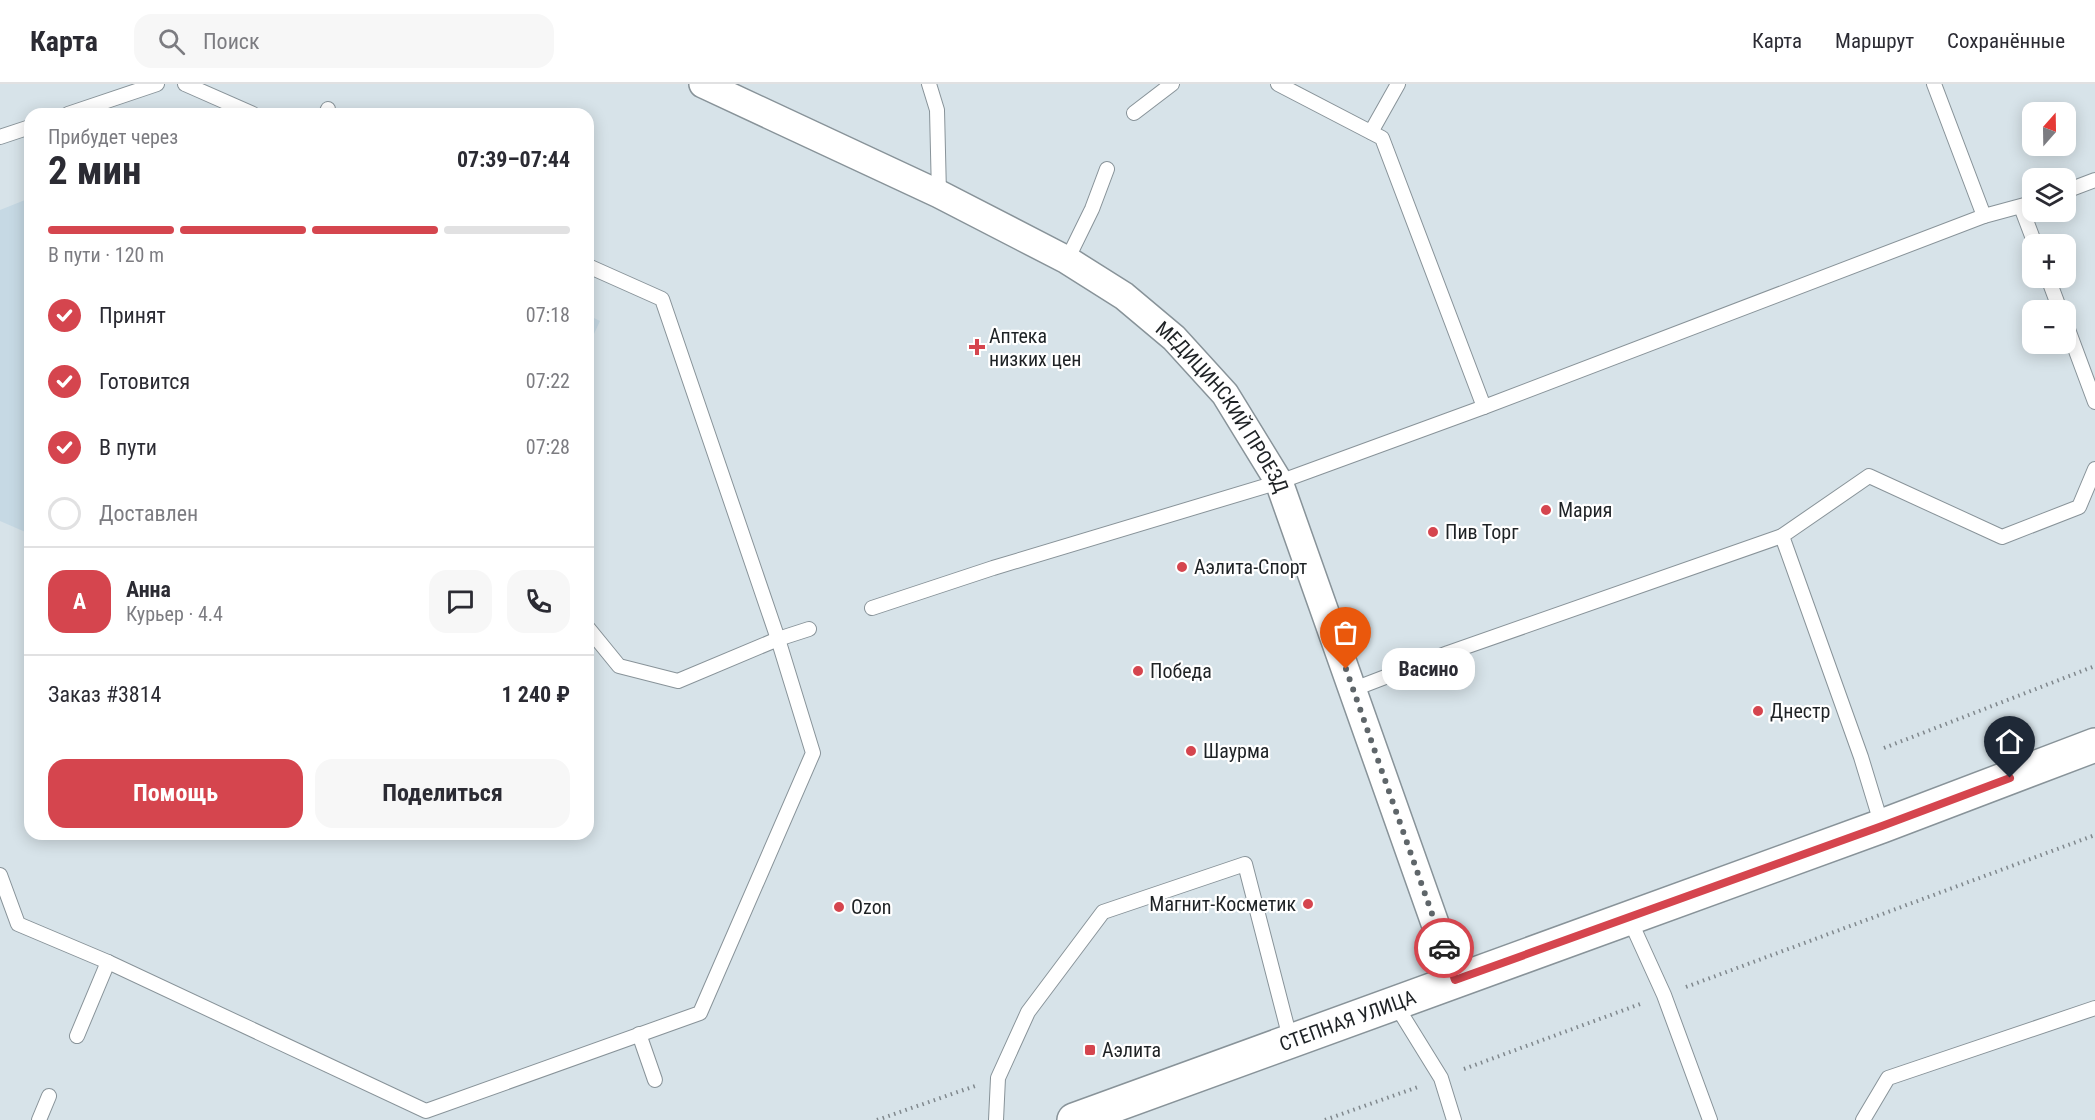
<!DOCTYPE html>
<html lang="ru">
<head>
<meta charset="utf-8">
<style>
  body { margin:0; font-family:"Roboto Condensed",sans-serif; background:#f7f7f7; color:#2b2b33; height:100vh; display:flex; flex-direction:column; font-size:22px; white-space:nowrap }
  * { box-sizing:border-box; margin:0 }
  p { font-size:20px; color:#7c7c81 }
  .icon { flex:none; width:33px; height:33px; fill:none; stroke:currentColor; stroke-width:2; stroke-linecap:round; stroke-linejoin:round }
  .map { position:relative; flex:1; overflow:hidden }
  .panel { position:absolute; left:24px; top:24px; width:570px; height:732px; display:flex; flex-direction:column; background:#fff; border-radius:18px; box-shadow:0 3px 15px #0003 }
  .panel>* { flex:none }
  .needle { width:39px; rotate:20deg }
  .buttons { position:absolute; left:2022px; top:18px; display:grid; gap:12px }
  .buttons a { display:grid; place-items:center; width:54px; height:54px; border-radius:12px; background:#fff; box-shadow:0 3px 15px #0003; font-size:30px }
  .pin { position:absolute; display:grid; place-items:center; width:51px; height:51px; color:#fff; margin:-62px -26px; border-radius:50% 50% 50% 0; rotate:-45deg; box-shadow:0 0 6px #0007 }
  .pin .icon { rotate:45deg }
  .courier { position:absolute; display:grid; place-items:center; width:60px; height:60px; margin:-30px; border:4px solid #d5454e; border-radius:50%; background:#fff; color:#222; box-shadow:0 2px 8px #0007 }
  .bubble { position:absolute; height:42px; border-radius:18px; background:#fff; box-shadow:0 3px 15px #0003; font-size:20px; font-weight:700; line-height:42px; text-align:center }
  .head em { font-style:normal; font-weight:700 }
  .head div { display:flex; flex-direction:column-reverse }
  .head { display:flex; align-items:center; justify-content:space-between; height:102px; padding:0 24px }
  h1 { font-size:39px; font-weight:700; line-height:45px }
  .bar { display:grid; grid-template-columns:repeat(4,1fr); gap:9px 6px; align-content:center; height:72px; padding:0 24px }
  .bar i { height:8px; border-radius:4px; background:#e1e1e2 }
  .bar .selected { background:#d5454e }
  .bar p { grid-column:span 4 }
  .line { display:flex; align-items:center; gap:15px; padding:0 24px; border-top:2px solid #e1e1e2 }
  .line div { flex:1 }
  .round { display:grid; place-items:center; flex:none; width:63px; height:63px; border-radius:18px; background:#f7f7f7 }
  ol { padding:0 24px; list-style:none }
  li { display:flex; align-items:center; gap:18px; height:66px }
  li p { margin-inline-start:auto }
  li .icon { padding:6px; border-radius:50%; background:#d5454e; color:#fff; stroke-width:4 }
  li:last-child { color:#7c7c81 }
  li i { width:33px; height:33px; border:3px solid #e1e1e2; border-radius:50% }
  .action { display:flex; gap:12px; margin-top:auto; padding:12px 24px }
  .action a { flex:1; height:69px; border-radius:18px; background:#d5454e; color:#fff; font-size:24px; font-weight:700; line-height:69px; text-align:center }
  .action a+a { background:#f7f7f7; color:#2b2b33 }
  header { display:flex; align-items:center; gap:36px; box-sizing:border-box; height:84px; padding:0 30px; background:#fff; border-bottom:2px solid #e1e1e2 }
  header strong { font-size:28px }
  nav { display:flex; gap:33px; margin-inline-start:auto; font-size:21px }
  .search { width:420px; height:54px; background:#f7f7f7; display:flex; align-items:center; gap:15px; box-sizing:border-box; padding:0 21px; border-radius:18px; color:#7c7c81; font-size:22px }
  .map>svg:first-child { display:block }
  .built { fill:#c6d9e4 }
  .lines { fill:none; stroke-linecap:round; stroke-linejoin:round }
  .service-casing { stroke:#889399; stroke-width:16 }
  .minor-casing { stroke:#889399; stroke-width:30 }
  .tertiary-casing { stroke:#889399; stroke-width:36 }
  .path { stroke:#80888d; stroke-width:4; stroke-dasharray:1.5 4.5; stroke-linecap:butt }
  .service { stroke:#fff; stroke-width:14 }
  .minor { stroke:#fff; stroke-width:27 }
  .tertiary { stroke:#fff; stroke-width:33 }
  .done { stroke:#5f666a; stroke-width:6; stroke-dasharray:0 10.8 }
  .route { stroke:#d5454e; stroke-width:8 }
  .poi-dot { fill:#d5454e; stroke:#fff; stroke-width:2 }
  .labels { text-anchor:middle; stroke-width:4.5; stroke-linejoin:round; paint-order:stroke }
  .poi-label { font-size:20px; fill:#1e2225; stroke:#fff; text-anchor:start }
  .street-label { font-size:20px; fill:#1e2225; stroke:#fff }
</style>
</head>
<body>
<header>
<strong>Карта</strong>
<div class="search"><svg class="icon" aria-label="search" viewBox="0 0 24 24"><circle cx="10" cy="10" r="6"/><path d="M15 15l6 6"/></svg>Поиск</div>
<nav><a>Карта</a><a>Маршрут</a><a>Сохранённые</a></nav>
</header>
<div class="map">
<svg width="2095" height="1036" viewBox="0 0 2095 1036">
  <rect width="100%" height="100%" fill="#d7e3e9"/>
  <g class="built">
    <path d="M30 114V450L0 437V126Z"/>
    <path d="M588 231 600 237 588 263Z"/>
  </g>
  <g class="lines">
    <defs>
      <g id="service">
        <path d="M185 0 253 30"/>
        <path d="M929 0 937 26 939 110"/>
        <path d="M1278 0 1382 54 1484 323"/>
        <path d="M1934 0 1984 132"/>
        <path d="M1134 29 1172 0"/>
        <path d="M68 30 157 0"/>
        <path d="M326 30 328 25"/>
        <path d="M1371 48 1398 0"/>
        <path d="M0 53 30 43"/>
        <path d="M2066 107 2095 96"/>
        <path d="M2021 123 2035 160"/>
        <path d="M1067 176 1092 125 1107 85"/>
        <path d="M2048 194 2060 226"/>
        <path d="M2066 240 2095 318"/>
        <path d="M872 524 993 484 1279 398 1484 323 1984 132 2032 119"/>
        <path d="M588 544 619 582 678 597 778 555 809 545"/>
        <path d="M1354 605 1448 569 1782 452"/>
        <path d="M1882 742 1861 673 1782 452 1869 392 2002 453 2079 423 2095 385"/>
        <path d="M0 791 18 840 108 878 426 1027 700 929 813 669 778 555 662 215 588 182"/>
        <path d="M1629 834 1664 911 1710 1036"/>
        <path d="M1394 918 1441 994 1454 1036"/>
        <path d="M639 950 655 996"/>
        <path d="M77 952 108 878"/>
        <path d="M39 1036 49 1012"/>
        <path d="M996 1036 998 994 1028 928 1103 828 1245 780 1291 958"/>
        <path d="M1863 1036 1888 994 2095 924"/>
      </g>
      <g id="minor">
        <path id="s1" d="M703 0 939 110 1067 176 1124 212 1174 254 1225 310 1279 398 1455 896"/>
      </g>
      <g id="tertiary">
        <path id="s2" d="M1074 1036 1882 742 2095 661"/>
      </g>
    </defs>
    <use href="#service" class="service-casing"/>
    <use href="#minor" class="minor-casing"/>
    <use href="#tertiary" class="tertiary-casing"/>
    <g class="path">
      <path d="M1884 664 2095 582"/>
      <path d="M1686 903 2095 751"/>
      <path d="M1464 985 1643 919"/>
      <path d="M877 1036 975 1002"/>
      <path d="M1325 1036 1418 1003"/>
    </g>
    <use href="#service" class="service"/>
    <use href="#minor" class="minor"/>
    <use href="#tertiary" class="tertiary"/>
  </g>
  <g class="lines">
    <path class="done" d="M1346 585 1444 864"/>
    <path class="route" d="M1444 864 1455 896 1882 742 2010 694"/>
  </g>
  <g class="poi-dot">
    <path d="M974 254h6v6h6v6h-6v6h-6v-6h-6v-6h6z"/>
    <circle cx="1546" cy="426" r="6"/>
    <circle cx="1433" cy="448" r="6"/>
    <circle cx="1182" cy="483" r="6"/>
    <circle cx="1138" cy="587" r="6"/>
    <circle cx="1758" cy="627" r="6"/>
    <circle cx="1191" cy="667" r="6"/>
    <circle cx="1308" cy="820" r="6"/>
    <circle cx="839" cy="823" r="6"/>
    <rect x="1084" y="960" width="12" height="12" rx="3"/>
  </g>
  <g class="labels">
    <g class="poi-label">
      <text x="989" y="259">Аптека<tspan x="989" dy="23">низких цен</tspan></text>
      <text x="1558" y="433">Мария</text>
      <text x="1445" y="455">Пив Торг</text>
      <text x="1194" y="490">Аэлита-Спорт</text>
      <text x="1150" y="594">Победа</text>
      <text x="1770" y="634">Днестр</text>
      <text x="1203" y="674">Шаурма</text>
      <text x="1296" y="827" text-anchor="end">Магнит-Косметик</text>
      <text x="851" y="830">Ozon</text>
      <text x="1102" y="973">Аэлита</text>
    </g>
    <g class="street-label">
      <text dy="7" stroke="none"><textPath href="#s1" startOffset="622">МЕДИЦИНСКИЙ ПРОЕЗД</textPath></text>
      <text dy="7" stroke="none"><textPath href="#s2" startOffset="291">СТЕПНАЯ УЛИЦА</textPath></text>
    </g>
  </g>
</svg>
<div class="buttons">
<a><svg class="needle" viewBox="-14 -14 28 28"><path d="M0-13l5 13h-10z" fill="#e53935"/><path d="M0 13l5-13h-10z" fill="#7c7c81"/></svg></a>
<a><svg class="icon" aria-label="layers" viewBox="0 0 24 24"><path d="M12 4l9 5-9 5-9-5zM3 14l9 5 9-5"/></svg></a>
<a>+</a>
<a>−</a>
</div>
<div class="pin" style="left:1346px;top:585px;background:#ea580c"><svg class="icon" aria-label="bag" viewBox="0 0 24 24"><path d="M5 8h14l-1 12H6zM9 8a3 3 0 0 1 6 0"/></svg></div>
<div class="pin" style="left:2010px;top:694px;background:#1f2937"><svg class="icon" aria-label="home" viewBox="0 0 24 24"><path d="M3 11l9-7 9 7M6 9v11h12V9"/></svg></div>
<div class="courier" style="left:1444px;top:864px"><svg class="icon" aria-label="car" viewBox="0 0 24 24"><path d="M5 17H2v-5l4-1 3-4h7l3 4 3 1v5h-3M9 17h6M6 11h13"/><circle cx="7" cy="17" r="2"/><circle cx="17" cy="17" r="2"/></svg></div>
<div class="bubble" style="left:1382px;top:564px;width:93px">Васино</div>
<section class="panel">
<div class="head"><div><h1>2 мин</h1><p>Прибудет через</p></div><em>07:39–07:44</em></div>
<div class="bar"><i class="selected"></i><i class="selected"></i><i class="selected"></i><i></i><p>В пути · 120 m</p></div>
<ol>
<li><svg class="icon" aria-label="check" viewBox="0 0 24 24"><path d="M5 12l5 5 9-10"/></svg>Принят<p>07:18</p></li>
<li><svg class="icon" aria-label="check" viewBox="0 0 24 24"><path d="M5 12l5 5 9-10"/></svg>Готовится<p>07:22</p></li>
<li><svg class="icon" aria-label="check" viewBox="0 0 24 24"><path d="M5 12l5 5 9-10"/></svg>В пути<p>07:28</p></li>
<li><i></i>Доставлен</li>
</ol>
<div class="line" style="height:108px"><b class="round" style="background:#d5454e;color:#fff">А</b><div><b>Анна</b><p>Курьер · 4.4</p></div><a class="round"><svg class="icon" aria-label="chat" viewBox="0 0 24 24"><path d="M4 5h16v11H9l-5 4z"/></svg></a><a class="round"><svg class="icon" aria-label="phone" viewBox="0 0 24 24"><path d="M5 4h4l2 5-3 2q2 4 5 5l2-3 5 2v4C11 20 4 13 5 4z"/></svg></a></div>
<div class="line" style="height:78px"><div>Заказ #3814</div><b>1 240 ₽</b></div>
<div class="action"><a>Помощь</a><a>Поделиться</a></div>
</section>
</div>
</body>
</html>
